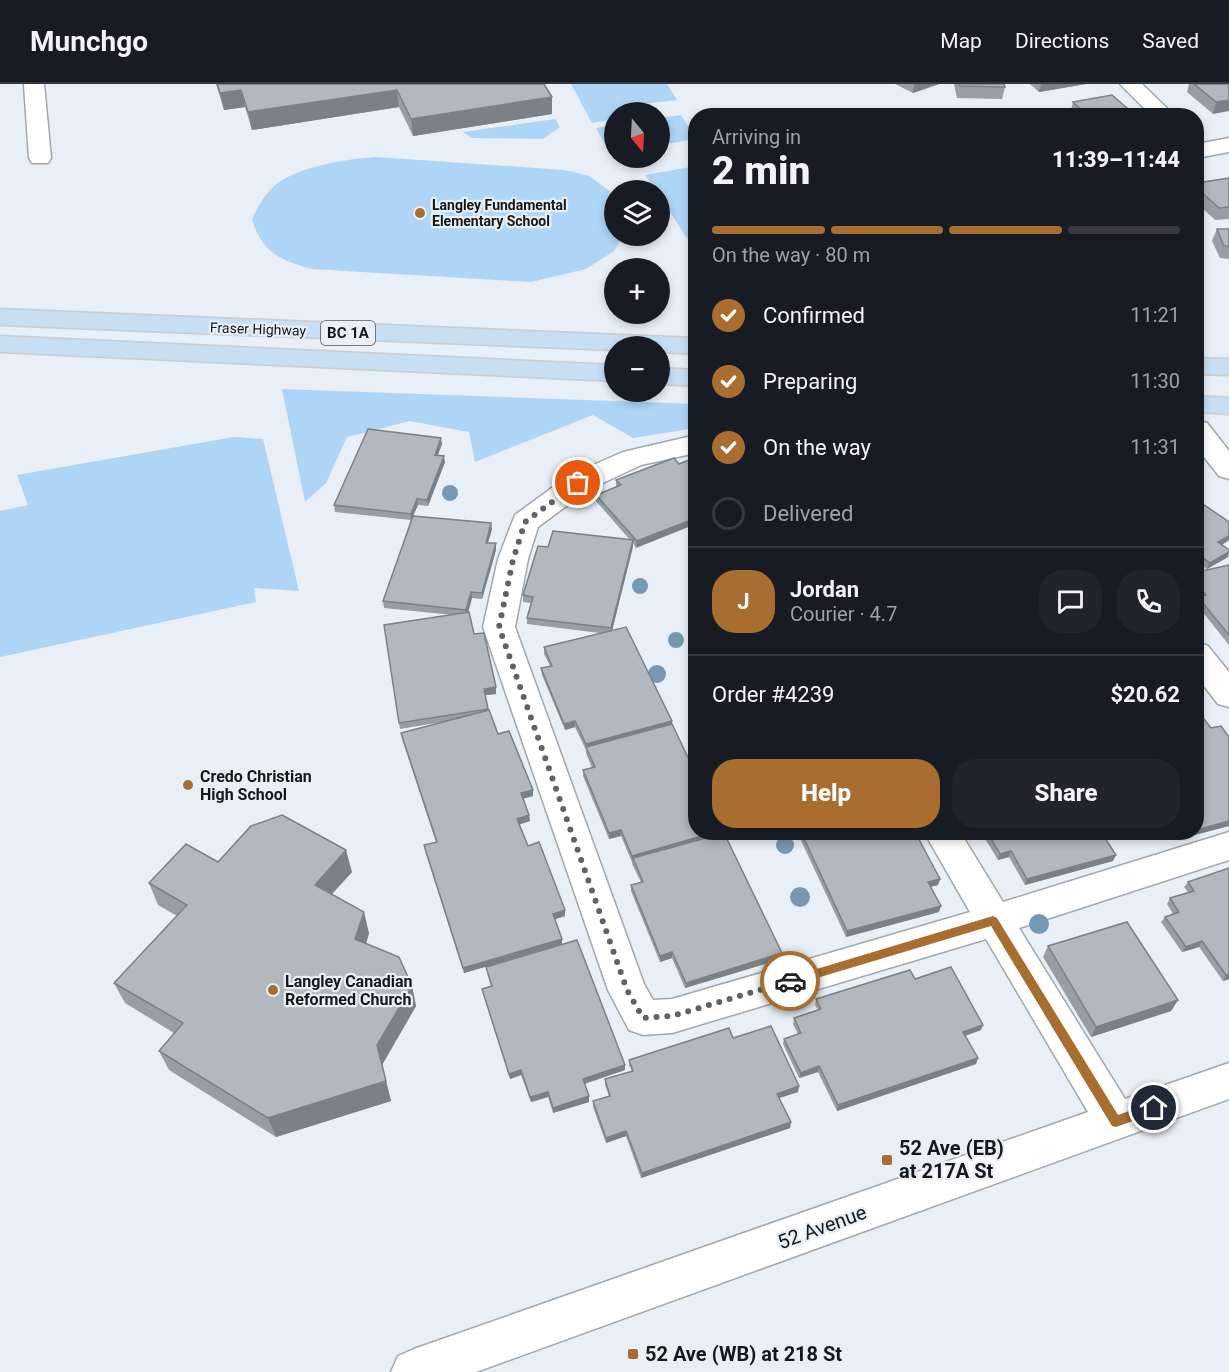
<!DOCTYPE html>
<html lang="en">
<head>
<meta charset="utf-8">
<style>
  body { margin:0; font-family:Roboto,sans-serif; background:#20242c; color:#f1f3f6; height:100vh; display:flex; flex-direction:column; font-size:22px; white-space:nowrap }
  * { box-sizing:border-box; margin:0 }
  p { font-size:20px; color:#9ea1a6 }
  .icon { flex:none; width:33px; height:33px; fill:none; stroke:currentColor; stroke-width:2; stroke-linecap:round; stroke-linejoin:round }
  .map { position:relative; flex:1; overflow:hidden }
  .details { position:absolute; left:688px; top:24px; width:516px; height:732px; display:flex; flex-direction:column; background:#171b24; border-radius:24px; box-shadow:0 3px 9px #0003 }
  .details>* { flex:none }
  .needle { width:39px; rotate:162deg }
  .controls { position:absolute; left:604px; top:18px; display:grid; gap:12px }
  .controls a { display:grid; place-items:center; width:66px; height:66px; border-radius:50%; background:#171b24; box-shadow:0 3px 9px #0003; font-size:30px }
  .pin { position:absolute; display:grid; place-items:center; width:51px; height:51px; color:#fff; margin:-26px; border:3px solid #fff; border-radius:50%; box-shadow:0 2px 6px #0007 }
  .courier { position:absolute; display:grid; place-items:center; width:60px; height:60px; margin:-30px; border:4px solid #a96e2f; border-radius:50%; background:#fff; color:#222; box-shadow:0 2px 8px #0007 }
  .overview em { font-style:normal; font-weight:800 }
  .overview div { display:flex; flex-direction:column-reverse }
  .overview { display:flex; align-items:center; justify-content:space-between; height:102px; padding:0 24px }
  h1 { font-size:39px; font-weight:800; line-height:45px }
  .bar { display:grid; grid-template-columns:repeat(4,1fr); gap:9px 6px; align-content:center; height:72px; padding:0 24px }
  .bar i { height:8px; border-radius:4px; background:#363941 }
  .bar .active { background:#a96e2f }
  .bar p { grid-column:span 4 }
  .line { display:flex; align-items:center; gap:15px; padding:0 24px; border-top:2px solid #363941 }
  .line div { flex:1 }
  .round { display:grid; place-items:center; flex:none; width:63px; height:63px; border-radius:24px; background:#20242c }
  ol { padding:0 24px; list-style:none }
  li { display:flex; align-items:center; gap:18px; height:66px }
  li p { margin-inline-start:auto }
  li .icon { padding:6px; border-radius:50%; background:#a96e2f; color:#fff; stroke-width:4 }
  li:last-child { color:#9ea1a6 }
  li i { width:33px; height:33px; border:3px solid #363941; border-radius:50% }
  .primary-button { display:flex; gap:12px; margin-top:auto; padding:12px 24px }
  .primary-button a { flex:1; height:69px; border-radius:24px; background:#a96e2f; color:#fff; font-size:24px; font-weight:800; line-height:69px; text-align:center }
  .primary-button a+a { background:#20242c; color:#f1f3f6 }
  header { display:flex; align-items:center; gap:36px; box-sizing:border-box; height:84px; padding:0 30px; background:#171b24; border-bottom:2px solid #363941 }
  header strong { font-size:28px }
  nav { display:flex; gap:33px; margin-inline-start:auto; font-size:21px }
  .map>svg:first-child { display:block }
  .green { fill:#aed5f6 }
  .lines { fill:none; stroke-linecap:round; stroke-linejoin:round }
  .minor-casing { stroke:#a0a7ad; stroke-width:3 }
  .major-casing { stroke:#cccccd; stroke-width:3 }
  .minor { fill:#fff; fill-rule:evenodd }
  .major { fill:#c6dff4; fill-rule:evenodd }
  .tree { fill:#7699b3 }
  .wall { fill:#989ea3 }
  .shaded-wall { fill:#7c8185 }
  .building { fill:#b1b8be; stroke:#7c8185; stroke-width:1.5 }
  .route { fill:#a96e2f }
  .done { stroke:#5f6367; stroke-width:6; stroke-dasharray:0 10.8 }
  .poi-dot { fill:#a96e2f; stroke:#e8eff6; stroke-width:2 }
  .labels { text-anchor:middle; stroke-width:4.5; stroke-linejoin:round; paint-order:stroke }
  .far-poi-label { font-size:14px; font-weight:bold; fill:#15181a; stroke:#e8eff6; text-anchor:start }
  .far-street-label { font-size:14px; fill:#15181a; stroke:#e8eff6 }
  .shield { fill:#e8eff6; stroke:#54585c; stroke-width:1.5 }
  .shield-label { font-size:15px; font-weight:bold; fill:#15181a }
  .poi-label { font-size:16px; font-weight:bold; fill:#15181a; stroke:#e8eff6; text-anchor:start }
  .near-poi-label { font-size:20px; font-weight:bold; fill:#15181a; stroke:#e8eff6; text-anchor:start }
  .near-street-label { font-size:20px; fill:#15181a; stroke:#e8eff6 }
</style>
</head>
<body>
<header>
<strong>Munchgo</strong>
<nav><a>Map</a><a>Directions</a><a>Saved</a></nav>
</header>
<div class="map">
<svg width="1229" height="1288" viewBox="0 0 1229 1288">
  <rect width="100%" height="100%" fill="#e8eff6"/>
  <g class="green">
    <path d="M571 0H667L677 16 626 22 629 28H615V35L592 39Z"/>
    <path d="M681 31 696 55 660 61V34Z"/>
    <path d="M555 35 560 43 543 55 472 54 463 48Z"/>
    <path d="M615 41V68L610 69 596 44Z"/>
    <path d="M375 73 565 86 589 92 615 111V152H623L614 167 586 185 531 198 312 185C280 176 262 169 252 135 258 123 263 113 273 103 294 83 347 75 375 73Z"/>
    <path d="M696 82V168L660 113V106H656L645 91Z"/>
    <path d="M282 305 696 320V344L633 354 593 331 475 378 469 348 410 337 347 353 326 399 305 418Z"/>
    <path d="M234 353 263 355 299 507 254 504 256 518 0 573V427L28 421 17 391Z"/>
  </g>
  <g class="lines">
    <defs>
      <g id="minor">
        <path d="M24 0H44L51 74 48 79H32L29 74Z"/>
        <path d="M1120 0H1142L1175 32H1152Z"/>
        <path d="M1229 54V68L1197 74V60Z"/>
        <path d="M1197 336 1207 339 1229 367V395L1219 392 1197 364Z"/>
        <path d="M696 351V369L641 381 588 406 538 443 528 475 515 543 644 900 653 916 672 915 970 828 924 748H960L1003 818 1229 748V776L1019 844 1125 1015 1229 979V1015L476 1288H391L398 1272 414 1265 1088 1028 986 855 672 949 643 951 629 946 608 906 483 543 498 475 515 431 568 392 623 368Z"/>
        <path d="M1197 558 1208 562 1229 588V623L1218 620 1197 593Z"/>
      </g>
      <g id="major">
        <path d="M0 225 696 254V270L660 268V262H615V266L0 241Z"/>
        <path d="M0 252 615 281V297L0 268Z"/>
        <path d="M1197 274 1229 275V291L1197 290Z"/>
        <path d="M660 284 696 286V302L660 300Z"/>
        <path d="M1197 312 1229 314V330L1197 328Z"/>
      </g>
    </defs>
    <use href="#minor" class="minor-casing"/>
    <use href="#major" class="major-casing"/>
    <use href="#minor" class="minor"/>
    <use href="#major" class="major"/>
  </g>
  <g class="tree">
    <circle cx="450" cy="409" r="8"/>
    <circle cx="640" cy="502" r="8"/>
    <circle cx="676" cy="556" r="8"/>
    <circle cx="657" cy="590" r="9"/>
    <circle cx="785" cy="761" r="9"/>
    <circle cx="800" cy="813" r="10"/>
    <circle cx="1039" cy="840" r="10"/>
  </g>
  <g class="wall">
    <path d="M216 0H544L552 13V30L413 52 399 23 252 46 245 23 224 26Z"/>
    <path d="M895 0H939L913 9Z"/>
    <path d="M954 0H1004L1005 3 1002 15 957 14Z"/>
    <path d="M1030 0H1086L1039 8Z"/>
    <path d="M1189 0H1229L1213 30 1187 8Z"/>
    <path d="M1073 18 1135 32H1072L1070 30Z"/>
    <path d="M1229 94V135L1215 136 1197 119V99Z"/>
    <path d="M1217 145H1229V175L1220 174 1212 157Z"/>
    <path d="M442 360 438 371 445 378 428 422 418 421 413 432 491 439 492 445 488 459H496V466L482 515 472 514 468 529 474 550 496 603V610L485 611 488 626 498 650 533 706V712L523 715 529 731 530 737 519 740 528 762 565 832 555 835 562 860 464 889 425 767 424 761 436 758 402 655 401 649 442 638 400 645 384 541 453 531 384 524 383 517 411 436 335 428 334 421Z"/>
    <path d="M674 374 636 464 633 459 612 547 672 640 696 748 782 869 781 875 685 904 672 874 660 878 631 807V801L641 798 632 780V778L621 752 609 755 583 692V686L592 684 586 669V666L575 643 565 646 542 591 541 584 550 582 544 570V563L600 549 527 540V534L531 519 523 518V511L548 463 630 456 596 417V411L616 403V396Z"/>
    <path d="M1197 416 1229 438V456L1222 461 1228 473 1207 485 1197 478Z"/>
    <path d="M1229 481V561L1197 521V517L1198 513H1200L1197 510V488Z"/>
    <path d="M1211 644 1229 653V742L1183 754 1179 748H1197Z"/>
    <path d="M797 748H915L940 795 938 801 930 803 939 828 846 853Z"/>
    <path d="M981 748H1101L1113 777 1025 801 1009 773 998 776Z"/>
    <path d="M218 778 352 788 332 810 369 849 366 860 412 902 416 922 382 981 391 1017 276 1053 169 986 159 967 174 949 125 919 114 899 177 832 158 821 149 799Z"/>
    <path d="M1229 784V895L1223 897 1199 863 1182 868 1161 838 1165 833 1173 830 1167 820 1170 814 1188 808 1184 803 1188 798Z"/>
    <path d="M1048 862 1178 916 1171 927 1091 953 1043 873Z"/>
    <path d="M486 883 625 981V986L585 1000 589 1018 553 1029 548 1013 531 1018 521 991 510 995 483 910 482 905 491 902 487 889Z"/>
    <path d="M915 895 981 946 965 952 978 974 976 980 837 1027 818 988 799 994 783 960 784 955 798 950 793 940 794 934 818 926 815 921 816 915Z"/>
    <path d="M733 954 798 1008 779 1014 791 1038 790 1044 641 1094 626 1052 606 1059 593 1023V1017L609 1012 605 1001V995L632 987 629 981V976Z"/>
  </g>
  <g class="shaded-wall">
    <path d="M914 0H939L913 9Z"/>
    <path d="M1041 0H1086L1039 8Z"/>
    <path d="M241 6 245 23 224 26 220 9Z"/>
    <path d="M397 6 399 23 252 46 248 28Z"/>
    <path d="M552 13V30L413 52 411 35Z"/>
    <path d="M1229 16V27L1213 30 1216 18Z"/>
    <path d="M441 354 442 360 435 377V371Z"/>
    <path d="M444 372 445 378 428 422 427 416Z"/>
    <path d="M417 415 418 421 411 436V430Z"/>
    <path d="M696 434V440L636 464 637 457Z"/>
    <path d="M491 439 492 445 486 465V459Z"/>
    <path d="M1229 452V456L1215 465 1218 458Z"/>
    <path d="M633 456V463L611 551V544Z"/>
    <path d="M496 459V466L482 515V509Z"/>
    <path d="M1229 468 1228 473 1207 485 1210 479Z"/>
    <path d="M471 508 472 514 467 532 466 526Z"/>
    <path d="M496 603V610L485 611 484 605Z"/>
    <path d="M575 637V643L565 646 564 640Z"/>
    <path d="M672 637V644L586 663V667V660Z"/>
    <path d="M533 706V712L521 715V709Z"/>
    <path d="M529 731 530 737 518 741 517 735Z"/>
    <path d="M1229 737V742L1183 754 1186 748H1197V746Z"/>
    <path d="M621 746V752L609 755V749Z"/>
    <path d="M716 748H723L633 774 632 778V772Z"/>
    <path d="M346 766 352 788 321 822 315 801Z"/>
    <path d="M1011 767 1009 773 998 776 1000 770Z"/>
    <path d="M1116 771 1113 777 1025 801 1027 795Z"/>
    <path d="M940 795 938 801 926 804 928 798Z"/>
    <path d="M941 822 939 828 846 853 847 847Z"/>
    <path d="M565 826V832L553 836V830Z"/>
    <path d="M364 828 369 849 361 876 355 855Z"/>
    <path d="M562 855V860L464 889 463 884Z"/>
    <path d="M1202 857 1199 863 1182 868 1186 863Z"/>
    <path d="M672 868V874L660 878V872Z"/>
    <path d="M782 869 781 875 685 904 686 899Z"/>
    <path d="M1229 890V895L1223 897 1226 891Z"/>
    <path d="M412 902 416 922 382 981 391 1017 276 1053 268 1034Z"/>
    <path d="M1178 916 1171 927 1091 953 1096 943Z"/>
    <path d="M983 941 981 946 961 953 963 948Z"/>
    <path d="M978 974 976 980 837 1027 838 1021Z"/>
    <path d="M625 981V986L583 1000V995Z"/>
    <path d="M819 982 818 988 799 994 801 989Z"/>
    <path d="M521 986V991L510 995 509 990Z"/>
    <path d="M799 1002 798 1008 776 1015 777 1010Z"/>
    <path d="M548 1008V1013L531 1018 530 1013Z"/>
    <path d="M589 1012V1018L553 1029V1024Z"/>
    <path d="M791 1038 790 1044 641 1094 642 1089Z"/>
    <path d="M626 1047V1052L606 1059V1054Z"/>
  </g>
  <g class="building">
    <path d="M217 0H544L552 13 411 35 397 6 248 28 241 6 220 9Z"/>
    <path d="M959 0H1004L1005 3 960 2Z"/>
    <path d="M1194 0H1229V16L1216 18Z"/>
    <path d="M1112 11 1135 31 1088 32 1073 18Z"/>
    <path d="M1006 28 1015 32H1002Z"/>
    <path d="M1229 94V123L1219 124 1197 104V99Z"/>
    <path d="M1217 145H1229V162H1224Z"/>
    <path d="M368 345 441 354 435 371 444 372 427 416 417 415 411 430 334 421Z"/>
    <path d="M696 373V434L637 457 596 411 621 401 616 396 674 374 679 380Z"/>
    <path d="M1197 416 1229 438V452L1218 458 1229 466V468L1210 479 1199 471 1197 473Z"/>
    <path d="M413 432 491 439 486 459H496L482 509 471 508 466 526 383 517Z"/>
    <path d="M553 447 633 456 611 544 527 534 533 513 523 511 538 462 548 463Z"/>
    <path d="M1229 481V551L1198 513 1206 511 1197 500V488Z"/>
    <path d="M469 528 474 550 484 549 496 603 484 605 488 625 399 639 384 541Z"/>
    <path d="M626 543 672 637 586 660 575 637 564 640 541 584 552 582 544 563Z"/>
    <path d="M489 626 498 650 509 647 533 706 521 709 529 731 517 735 528 762 539 758 565 826 553 830 562 855 463 884 424 761 437 758 401 649Z"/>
    <path d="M1197 626 1211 644 1221 642 1229 653V737L1197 746Z"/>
    <path d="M672 640 696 690V748H716L632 772 621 746 609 749 583 686 595 683 586 663Z"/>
    <path d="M282 731 346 766 315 801 364 828 355 855 399 873 412 902 377 961 386 997 268 1034 159 967 183 939 114 899 187 821 149 799 186 760 218 778 251 742Z"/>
    <path d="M801 748H915L940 795 928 798 941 822 847 847Z"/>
    <path d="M987 748H1101L1116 771 1027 795 1011 767 1000 770Z"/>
    <path d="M724 749 782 869 686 899 672 868 660 872 631 801 643 798 633 774Z"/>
    <path d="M1229 784V890L1226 891 1202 857 1186 863 1165 833 1179 828 1170 814 1194 807 1188 798Z"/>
    <path d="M1127 838 1178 916 1096 943 1048 862Z"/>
    <path d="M577 856 625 981 583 995 589 1012 553 1024 548 1008 530 1013 521 986 509 990 482 905 492 902 486 883Z"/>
    <path d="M951 883 983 941 963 948 978 974 838 1021 819 982 801 989 784 955 801 949 794 934 821 925 816 915 910 886 915 895Z"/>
    <path d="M771 942 799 1002 777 1010 791 1038 642 1089 626 1047 606 1054 593 1017 610 1012 605 995 633 987 629 976 729 944 733 954Z"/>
  </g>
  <path class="route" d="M993 832 997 834 1118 1031 1154 1018 1158 1020V1028L1116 1043 1112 1042 991 842 790 902 784 897 790 893Z"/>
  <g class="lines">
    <path class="done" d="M578 399 525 438 513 476 499 543 627 906 643 934 672 932 790 897"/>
  </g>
  <g class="poi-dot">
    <circle cx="420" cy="129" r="6"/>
    <circle cx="188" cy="701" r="6"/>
    <circle cx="273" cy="906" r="6"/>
    <rect x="881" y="1070" width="12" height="12" rx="3"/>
    <rect x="627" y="1264" width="12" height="12" rx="3"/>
  </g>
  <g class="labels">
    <g class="far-poi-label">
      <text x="432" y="126">Langley Fundamental<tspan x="432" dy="16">Elementary School</tspan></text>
    </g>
    <g class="far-street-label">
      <text transform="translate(258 245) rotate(2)" y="5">Fraser Highway</text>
    </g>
    <rect class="shield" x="321" y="237" width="54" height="24" rx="4.5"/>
    <g class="shield-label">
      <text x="348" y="254">BC 1A</text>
    </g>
    <g class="poi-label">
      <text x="200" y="698">Credo Christian<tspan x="200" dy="18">High School</tspan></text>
      <text x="285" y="903">Langley Canadian<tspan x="285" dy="18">Reformed Church</tspan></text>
    </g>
    <g class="near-poi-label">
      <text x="899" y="1071">52 Ave (EB)<tspan x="899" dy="23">at 217A St</tspan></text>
      <text x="645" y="1277">52 Ave (WB) at 218 St</text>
    </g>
    <g class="near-street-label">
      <text transform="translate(822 1143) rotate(-20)" y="7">52 Avenue</text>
    </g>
  </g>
</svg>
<div class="controls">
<a><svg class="needle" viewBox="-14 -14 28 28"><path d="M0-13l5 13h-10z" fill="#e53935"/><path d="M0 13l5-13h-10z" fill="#9ea1a6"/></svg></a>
<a><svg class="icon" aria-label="layers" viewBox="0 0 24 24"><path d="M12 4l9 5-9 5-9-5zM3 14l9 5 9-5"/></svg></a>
<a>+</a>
<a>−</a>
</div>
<div class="pin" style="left:578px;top:399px;background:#ea580c"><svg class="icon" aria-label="bag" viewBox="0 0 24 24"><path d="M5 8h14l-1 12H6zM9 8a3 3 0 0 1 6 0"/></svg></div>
<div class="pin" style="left:1154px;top:1024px;background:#1f2937"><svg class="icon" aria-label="home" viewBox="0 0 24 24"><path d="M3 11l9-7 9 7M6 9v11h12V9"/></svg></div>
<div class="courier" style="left:790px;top:897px"><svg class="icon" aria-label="car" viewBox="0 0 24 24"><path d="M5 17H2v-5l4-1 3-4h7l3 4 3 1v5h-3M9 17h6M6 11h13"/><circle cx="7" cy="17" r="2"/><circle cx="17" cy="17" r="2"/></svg></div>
<section class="details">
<div class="overview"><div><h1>2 min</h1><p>Arriving in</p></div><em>11:39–11:44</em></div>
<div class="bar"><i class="active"></i><i class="active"></i><i class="active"></i><i></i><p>On the way · 80 m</p></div>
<ol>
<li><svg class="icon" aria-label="check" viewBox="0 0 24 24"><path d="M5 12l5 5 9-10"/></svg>Confirmed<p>11:21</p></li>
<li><svg class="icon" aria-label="check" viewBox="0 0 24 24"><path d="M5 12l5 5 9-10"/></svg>Preparing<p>11:30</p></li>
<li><svg class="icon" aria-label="check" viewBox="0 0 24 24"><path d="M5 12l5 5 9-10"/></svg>On the way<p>11:31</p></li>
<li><i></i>Delivered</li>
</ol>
<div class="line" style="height:108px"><b class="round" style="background:#a96e2f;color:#fff">J</b><div><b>Jordan</b><p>Courier · 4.7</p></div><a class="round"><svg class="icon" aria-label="chat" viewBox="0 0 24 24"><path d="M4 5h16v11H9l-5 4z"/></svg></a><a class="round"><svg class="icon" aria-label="phone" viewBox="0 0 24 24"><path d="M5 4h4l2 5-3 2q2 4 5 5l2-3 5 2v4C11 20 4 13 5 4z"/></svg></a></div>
<div class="line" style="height:78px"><div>Order #4239</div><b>$20.62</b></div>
<div class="primary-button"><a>Help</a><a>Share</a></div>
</section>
</div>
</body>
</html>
